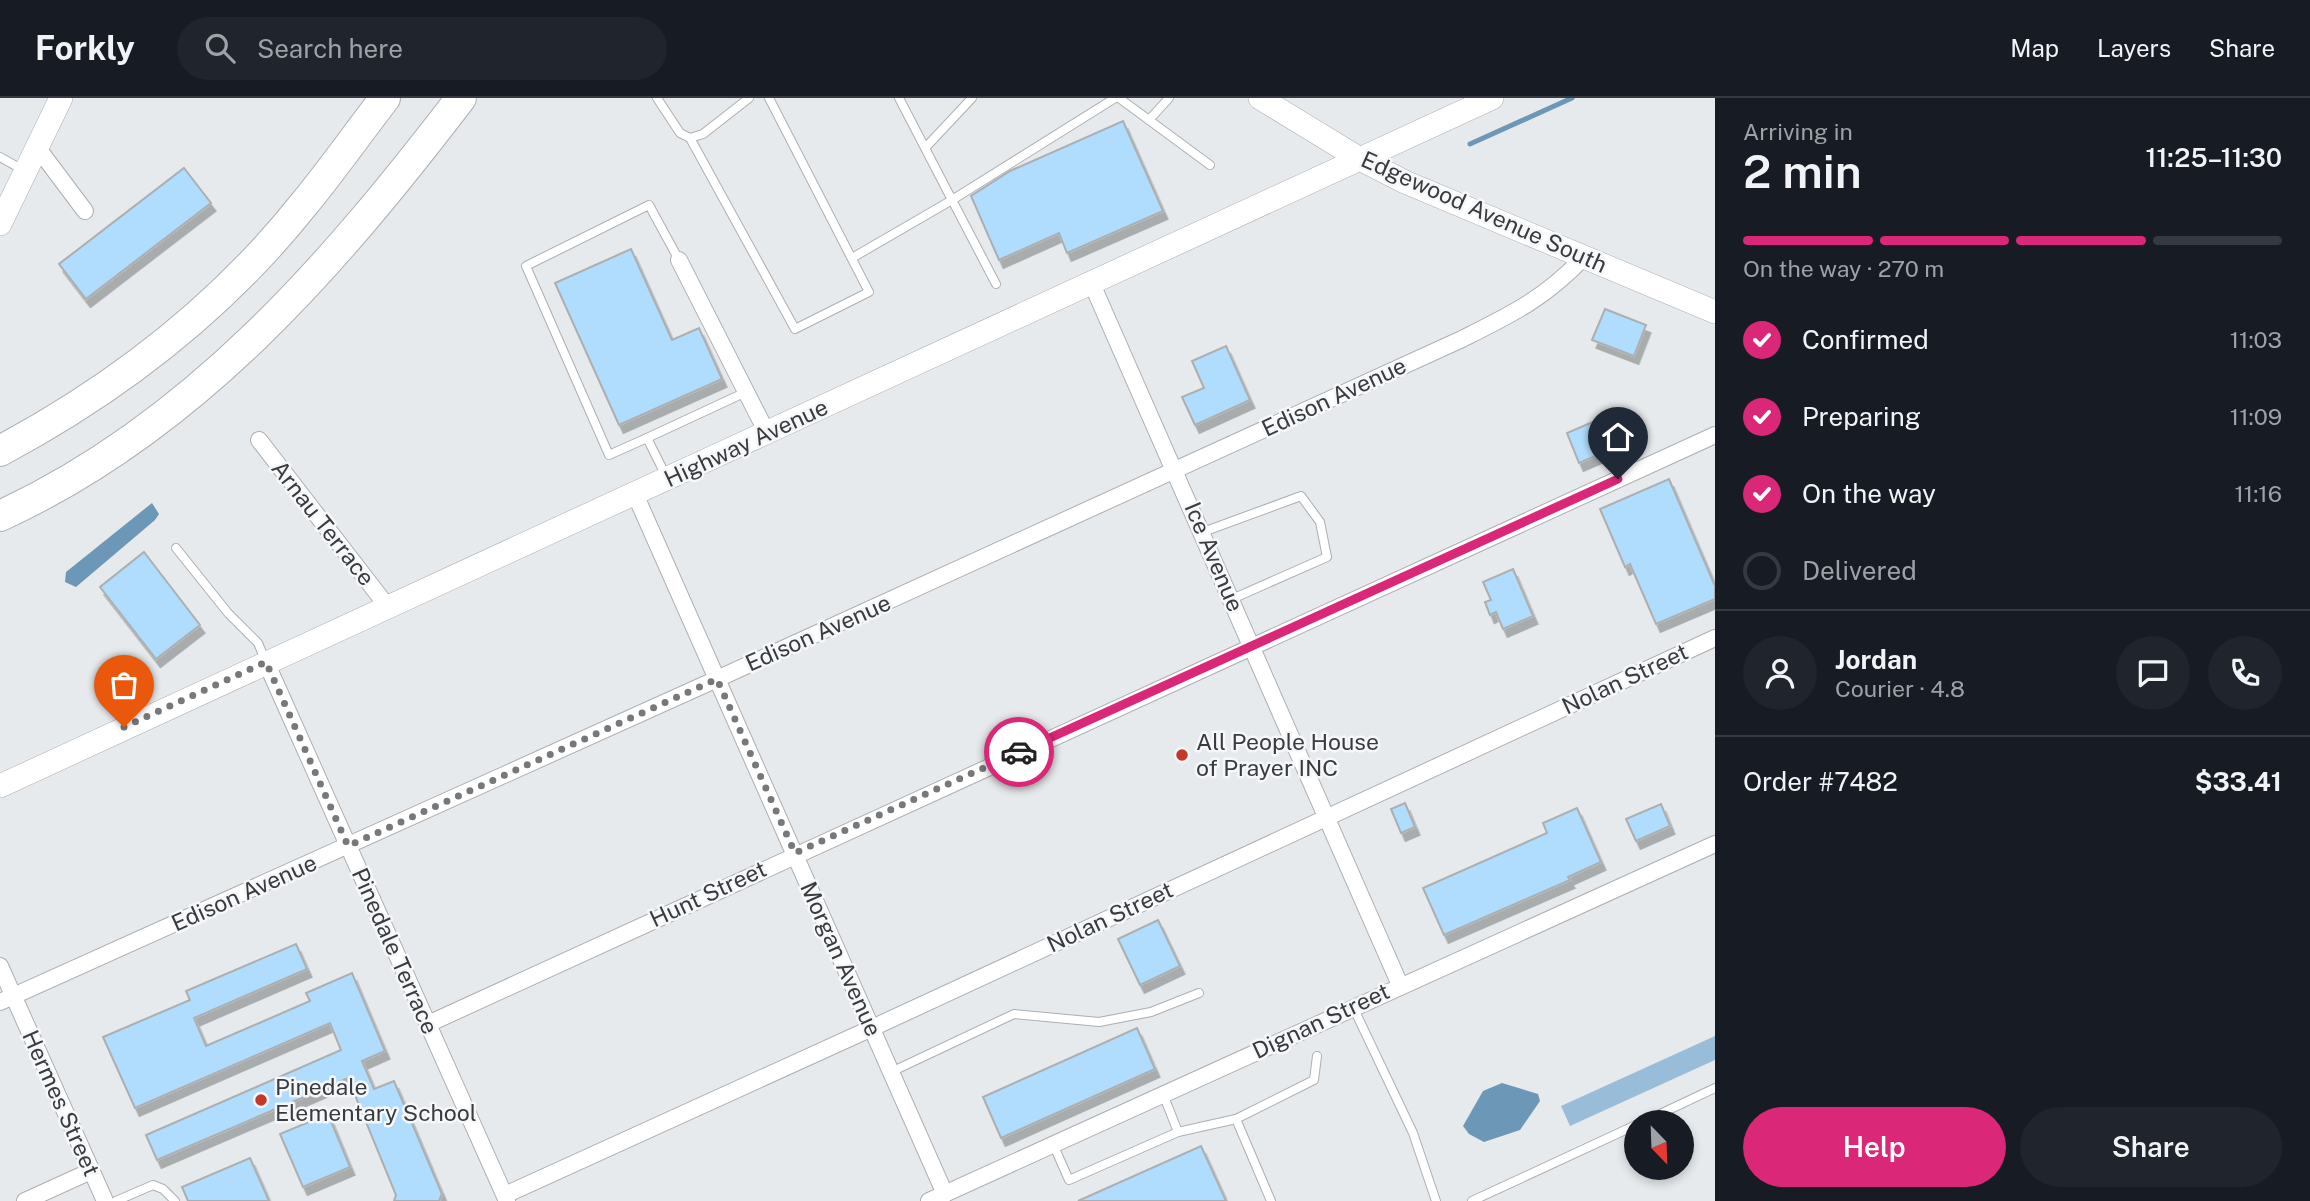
<!DOCTYPE html>
<html lang="en">
<head>
<meta charset="utf-8">
<style>
  body { margin:0; font-family:"Public Sans",sans-serif; background:#20242c; color:#f1f3f6; height:100vh; display:flex; flex-direction:column; font-size:26px; white-space:nowrap }
  * { box-sizing:border-box; margin:0 }
  p { font-size:23px; color:#9ea1a6 }
  .icon { flex:none; width:38px; height:38px; fill:none; stroke:currentColor; stroke-width:2; stroke-linecap:round; stroke-linejoin:round }
  .map { position:relative; flex:1; overflow:hidden }
  .sheet { display:flex; flex-direction:column; background:#171b24; width:595px }
  .sheet>* { flex:none }
  .needle { width:46px; rotate:157deg }
  .buttons { position:absolute; left:1624px; top:1012px; display:grid; gap:14px }
  .buttons a { display:grid; place-items:center; width:70px; height:70px; border-radius:50%; background:#171b24; box-shadow:0 4px 10px #0003; font-size:35px }
  .pin { position:absolute; display:grid; place-items:center; width:60px; height:60px; color:#fff; margin:-72px -30px; border-radius:50% 50% 50% 0; rotate:-45deg; box-shadow:0 0 7px #0007 }
  .pin .icon { rotate:45deg }
  .courier { position:absolute; display:grid; place-items:center; width:70px; height:70px; margin:-35px; border:5px solid #db2777; border-radius:50%; background:#fff; color:#222; box-shadow:0 2px 9px #0007 }
  .head em { font-style:normal; font-weight:600 }
  .head div { display:flex; flex-direction:column-reverse }
  .head { display:flex; align-items:center; justify-content:space-between; height:119px; padding:0 28px }
  h1 { font-size:46px; font-weight:600; line-height:52px }
  .bar { display:grid; grid-template-columns:repeat(4,1fr); gap:10px 7px; align-content:center; height:84px; padding:0 28px }
  .bar i { height:9px; border-radius:5px; background:#363941 }
  .bar .on { background:#db2777 }
  .bar p { grid-column:span 4 }
  .line { display:flex; align-items:center; gap:18px; padding:0 28px; border-top:2px solid #363941 }
  .line div { flex:1 }
  .round { display:grid; place-items:center; flex:none; width:74px; height:74px; border-radius:37px; background:#20242c }
  ol { padding:0 28px; list-style:none }
  li { display:flex; align-items:center; gap:21px; height:77px }
  li p { margin-inline-start:auto }
  li .icon { padding:7px; border-radius:50%; background:#db2777; color:#fff; stroke-width:4 }
  li:last-child { color:#9ea1a6 }
  li i { width:38px; height:38px; border:4px solid #363941; border-radius:50% }
  .primary-button { display:flex; gap:14px; margin-top:auto; padding:14px 28px }
  .primary-button a { flex:1; height:80px; border-radius:42px; background:#db2777; color:#fff; font-size:28px; font-weight:600; line-height:80px; text-align:center }
  .primary-button a+a { background:#20242c; color:#f1f3f6 }
  header { display:flex; align-items:center; gap:42px; box-sizing:border-box; height:98px; padding:0 35px; background:#171b24; border-bottom:2px solid #363941 }
  header strong { font-size:33px }
  nav { display:flex; gap:38px; margin-inline-start:auto; font-size:24px }
  .search { width:490px; height:63px; background:#20242c; display:flex; align-items:center; gap:18px; box-sizing:border-box; padding:0 24px; border-radius:38px; color:#9ea1a6; font-size:26px }
  main { display:flex; flex:1; min-height:0 }
  .map>svg:first-child { display:block }
  .green { fill:#99bdd8 }
  .water { fill:#6d97b6 }
  .lines { fill:none; stroke-linecap:round; stroke-linejoin:round }
  .stream { stroke:#6d97b6; stroke-width:5 }
  .building { fill:#b0dcfd; stroke:#acafb1; stroke-width:2; filter:url(#shadow) }
  .lane-casing { stroke:#adafb2; stroke-width:10 }
  .street-casing { stroke:#adafb2; stroke-width:18 }
  .secondary-casing { stroke:#adafb2; stroke-width:24 }
  .highway-casing { stroke:#adafb2; stroke-width:32 }
  .lane { stroke:#fff; stroke-width:8 }
  .street { stroke:#fff; stroke-width:16 }
  .secondary { stroke:#fff; stroke-width:23 }
  .highway { stroke:#fff; stroke-width:30 }
  .done { stroke:#77787a; stroke-width:7; stroke-dasharray:0 12.6 }
  .route { stroke:#db2777; stroke-width:9 }
  .poi-dot { fill:#c43825; stroke:#f5f7fa; stroke-width:2.5 }
  .labels { text-anchor:middle; stroke-width:5; stroke-linejoin:round; paint-order:stroke }
  .street-label { font-size:23px; fill:#3a3b3c; stroke:#f5f7fa }
  .poi-label { font-size:23px; fill:#3a3b3c; stroke:#f5f7fa; text-anchor:start }
</style>
</head>
<body>
<header>
<strong>Forkly</strong>
<div class="search"><svg class="icon" aria-label="search" viewBox="0 0 24 24"><circle cx="10" cy="10" r="6"/><path d="M15 15l6 6"/></svg>Search here</div>
<nav><a>Map</a><a>Layers</a><a>Share</a></nav>
</header>
<main>
<div class="map">
<svg width="1715" height="1103" viewBox="0 0 1715 1103">
  <defs>
    <filter id="shadow"><feDropShadow dx="4.5" dy="8" stdDeviation="0" flood-color="#0004"/></filter>
  </defs>
  <rect width="100%" height="100%" fill="#e7eaec"/>
  <path class="green" d="M1715 938V962L1570 1028 1561 1008Z"/>
  <g class="water">
    <path d="M152 405 159 416 155 422 76 489 65 484 66 474Z"/>
    <path d="M1502 985 1538 996 1540 1003 1520 1032 1484 1044 1469 1036 1463 1028 1483 993Z"/>
  </g>
  <g class="lines">
    <path class="stream" d="M1470 46 1572 0"/>
  </g>
  <g class="building">
    <path d="M1123 23 1163 113 1067 155 1059 135 999 162 971 98 1010 73Z"/>
    <path d="M184 70 211 105 86 201 59 166Z"/>
    <path d="M631 151 672 242 699 230 722 281 619 327 555 185Z"/>
    <path d="M1605 211 1646 227 1634 258 1592 242Z"/>
    <path d="M1226 248 1250 302 1195 327 1182 299 1204 290 1192 263Z"/>
    <path d="M1618 313 1630 343 1579 365 1567 335Z"/>
    <path d="M1669 381 1715 488V501L1656 526 1630 466 1625 469 1600 411Z"/>
    <path d="M144 454 200 527 156 561 100 489Z"/>
    <path d="M1513 471 1533 518 1503 531 1496 514 1490 517 1485 504 1491 502 1483 484Z"/>
    <path d="M1405 705 1415 729 1401 735 1391 711Z"/>
    <path d="M1661 706 1670 728 1636 743 1626 721Z"/>
    <path d="M1577 710 1601 764 1568 779 1570 782 1444 837 1423 790 1547 735 1543 725Z"/>
    <path d="M1158 822 1180 868 1140 887 1118 841Z"/>
    <path d="M296 846 307 871 194 920 206 948 310 903 306 895 352 875 385 953 362 963 374 991 394 983 442 1096 439 1103H394L396 1097 348 980 157 1062 146 1037 341 952 330 925 135 1010 103 939 190 902 186 893Z"/>
    <path d="M1137 930 1155 971 1001 1040 983 999Z"/>
    <path d="M328 1016 350 1069 303 1089 280 1036Z"/>
    <path d="M1201 1048 1226 1103H1078Z"/>
    <path d="M250 1060 269 1103H188L182 1089Z"/>
  </g>
  <g class="lines">
    <defs>
      <g id="lane">
        <path d="M657 0 680 35 690 40 703 36 749 0"/>
        <path d="M899 0 952 102 1115 0"/>
        <path d="M1119 0 1149 22 1169 0"/>
        <path d="M1149 22 1210 67"/>
        <path d="M690 40 795 231 869 194 769 0"/>
        <path d="M926 49 972 0"/>
        <path d="M0 59 23 72"/>
        <path d="M852 160 952 102 996 186"/>
        <path d="M647 340 746 294"/>
        <path d="M666 378 647 340 609 357 526 168 649 107 679 162"/>
        <path d="M1203 434 1301 398 1320 424 1327 459 1232 501"/>
        <path d="M176 450 228 515 258 545 266 564"/>
        <path d="M1353 909 1413 1035 1436 1103"/>
        <path d="M891 974 1014 916 1099 924 1151 914 1199 895"/>
        <path d="M1236 1021 1314 982 1317 958"/>
        <path d="M1643 1024 1715 990"/>
        <path d="M1178 1034 1236 1021 1271 1103"/>
        <path d="M1053 1046 1069 1082 1178 1034 1163 996"/>
        <path d="M116 1103 153 1087 163 1091 175 1103"/>
        <path d="M1472 1103 1636 1027"/>
      </g>
      <g id="street">
        <path d="M37 49 85 113"/>
        <path d="M679 162 767 335"/>
        <path d="M1092 186 1400 887"/>
        <path d="M259 342 387 508"/>
        <path d="M635 396 945 1096"/>
        <path d="M266 564 507 1103"/>
        <path d="M0 868 105 1103"/>
        <path d="M0 904 717 581 1462 241C1512 216 1544 201 1584 159"/>
        <path d="M428 926 1715 337"/>
        <path d="M505 1097 872 930 1715 540"/>
        <path d="M25 1103 91 1073"/>
        <path d="M929 1103 1715 746"/>
      </g>
      <g id="secondary">
        <path d="M1260 0 1360 61 1405 84 1715 214"/>
        <path d="M0 126 61 0"/>
        <path d="M0 688 1492 0"/>
      </g>
      <g id="highway">
        <path d="M0 353C116 291 222 209 304 106 332 72 358 35 385 0"/>
        <path d="M0 418C194 329 334 166 461 0"/>
      </g>
    </defs>
    <use href="#lane" class="lane-casing"/>
    <use href="#street" class="street-casing"/>
    <use href="#secondary" class="secondary-casing"/>
    <use href="#highway" class="highway-casing"/>
    <use href="#lane" class="lane"/>
    <use href="#street" class="street"/>
    <use href="#secondary" class="secondary"/>
    <use href="#highway" class="highway"/>
  </g>
  <g class="lines">
    <path class="done" d="M124 629 266 564 348 748 717 581 795 755 1019 654"/>
    <path class="route" d="M1019 654 1618 381"/>
  </g>
  <g class="poi-dot">
    <circle cx="1182" cy="657" r="7"/>
    <circle cx="261" cy="1002" r="7"/>
  </g>
  <g class="labels">
    <g class="street-label">
      <text transform="translate(1484 114) rotate(24)" y="8">Edgewood Avenue South</text>
      <text transform="translate(1334 299) rotate(-25)" y="8">Edison Avenue</text>
      <text transform="translate(746 345) rotate(-25)" y="8">Highway Avenue</text>
      <text transform="translate(323 425) rotate(52)" y="8">Arnau Terrace</text>
      <text transform="translate(1214 459) rotate(67)" y="8">Ice Avenue</text>
      <text transform="translate(818 535) rotate(-24)" y="8">Edison Avenue</text>
      <text transform="translate(1625 581) rotate(-25)" y="8">Nolan Street</text>
      <text transform="translate(244 795) rotate(-24)" y="8">Edison Avenue</text>
      <text transform="translate(708 796) rotate(-25)" y="8">Hunt Street</text>
      <text transform="translate(1110 819) rotate(-25)" y="8">Nolan Street</text>
      <text transform="translate(395 853) rotate(66)" y="8">Pinedale Terrace</text>
      <text transform="translate(841 861) rotate(66)" y="8">Morgan Avenue</text>
      <text transform="translate(1321 923) rotate(-25)" y="8">Dignan Street</text>
      <text transform="translate(61 1005) rotate(66)" y="8">Hermes Street</text>
    </g>
    <g class="poi-label">
      <text x="1196" y="652">All People House<tspan x="1196" dy="26">of Prayer INC</tspan></text>
      <text x="275" y="997">Pinedale<tspan x="275" dy="26">Elementary School</tspan></text>
    </g>
  </g>
</svg>
<div class="buttons">
<a><svg class="needle" viewBox="-14 -14 28 28"><path d="M0-13l5 13h-10z" fill="#e53935"/><path d="M0 13l5-13h-10z" fill="#9ea1a6"/></svg></a>
</div>
<div class="pin" style="left:124px;top:629px;background:#ea580c"><svg class="icon" aria-label="bag" viewBox="0 0 24 24"><path d="M5 8h14l-1 12H6zM9 8a3 3 0 0 1 6 0"/></svg></div>
<div class="pin" style="left:1618px;top:381px;background:#1f2937"><svg class="icon" aria-label="home" viewBox="0 0 24 24"><path d="M3 11l9-7 9 7M6 9v11h12V9"/></svg></div>
<div class="courier" style="left:1019px;top:654px"><svg class="icon" aria-label="car" viewBox="0 0 24 24"><path d="M5 17H2v-5l4-1 3-4h7l3 4 3 1v5h-3M9 17h6M6 11h13"/><circle cx="7" cy="17" r="2"/><circle cx="17" cy="17" r="2"/></svg></div>
</div>
<section class="sheet">
<div class="head"><div><h1>2 min</h1><p>Arriving in</p></div><em>11:25–11:30</em></div>
<div class="bar"><i class="on"></i><i class="on"></i><i class="on"></i><i></i><p>On the way · 270 m</p></div>
<ol>
<li><svg class="icon" aria-label="check" viewBox="0 0 24 24"><path d="M5 12l5 5 9-10"/></svg>Confirmed<p>11:03</p></li>
<li><svg class="icon" aria-label="check" viewBox="0 0 24 24"><path d="M5 12l5 5 9-10"/></svg>Preparing<p>11:09</p></li>
<li><svg class="icon" aria-label="check" viewBox="0 0 24 24"><path d="M5 12l5 5 9-10"/></svg>On the way<p>11:16</p></li>
<li><i></i>Delivered</li>
</ol>
<div class="line" style="height:126px"><a class="round"><svg class="icon" aria-label="person" viewBox="0 0 24 24"><circle cx="12" cy="8" r="4"/><path d="M4 21q1-7 8-7t8 7"/></svg></a><div><b>Jordan</b><p>Courier · 4.8</p></div><a class="round"><svg class="icon" aria-label="chat" viewBox="0 0 24 24"><path d="M4 5h16v11H9l-5 4z"/></svg></a><a class="round"><svg class="icon" aria-label="phone" viewBox="0 0 24 24"><path d="M5 4h4l2 5-3 2q2 4 5 5l2-3 5 2v4C11 20 4 13 5 4z"/></svg></a></div>
<div class="line" style="height:91px"><div>Order #7482</div><b>$33.41</b></div>
<div class="primary-button"><a>Help</a><a>Share</a></div>
</section>
</main>
</body>
</html>
